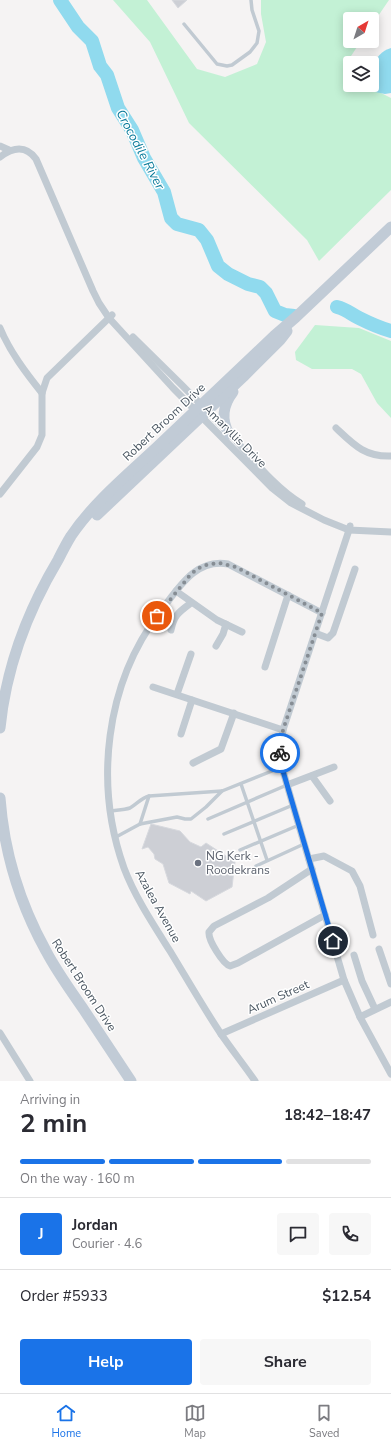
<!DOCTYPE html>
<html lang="en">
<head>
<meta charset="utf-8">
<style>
  body { margin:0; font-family:"Nunito Sans",sans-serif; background:#f7f7f7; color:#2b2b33; height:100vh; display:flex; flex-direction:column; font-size:15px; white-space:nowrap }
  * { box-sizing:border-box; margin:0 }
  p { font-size:13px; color:#7c7c81 }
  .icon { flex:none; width:22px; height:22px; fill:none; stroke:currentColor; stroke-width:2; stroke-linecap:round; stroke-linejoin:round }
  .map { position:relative; height:1081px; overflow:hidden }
  .details { display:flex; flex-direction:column; background:#fff; flex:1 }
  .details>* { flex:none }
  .needle { width:26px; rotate:39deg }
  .controls { position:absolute; left:343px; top:12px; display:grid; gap:8px }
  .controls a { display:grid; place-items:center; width:36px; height:36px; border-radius:4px; background:#fff; box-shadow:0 2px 10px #0003; font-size:20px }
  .pin { position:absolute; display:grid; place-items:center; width:34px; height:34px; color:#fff; margin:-17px; border:2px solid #fff; border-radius:50%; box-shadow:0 1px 4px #0007 }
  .courier { position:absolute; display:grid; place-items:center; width:40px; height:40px; margin:-20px; border:3px solid #1a73e8; border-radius:50%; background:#fff; color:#222; box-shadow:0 1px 5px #0007 }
  .head em { font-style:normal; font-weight:700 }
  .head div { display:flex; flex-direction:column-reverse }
  .head { display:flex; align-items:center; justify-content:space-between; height:68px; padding:0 20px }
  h1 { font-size:26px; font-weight:700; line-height:30px }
  .bar { display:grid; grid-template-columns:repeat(4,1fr); gap:6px 4px; align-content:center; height:48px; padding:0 20px }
  .bar i { height:5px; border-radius:3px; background:#e1e1e2 }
  .bar .current { background:#1a73e8 }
  .bar p { grid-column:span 4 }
  .line { display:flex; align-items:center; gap:10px; padding:0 20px; border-top:1px solid #e1e1e2 }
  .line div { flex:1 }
  .round { display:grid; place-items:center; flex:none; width:42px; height:42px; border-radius:4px; background:#f7f7f7 }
  .cta { display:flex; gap:8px; margin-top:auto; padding:8px 20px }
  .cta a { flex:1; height:46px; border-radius:4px; background:#1a73e8; color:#fff; font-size:16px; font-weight:700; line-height:46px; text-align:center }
  .cta a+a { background:#f7f7f7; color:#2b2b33 }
  .menu { display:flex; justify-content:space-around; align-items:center; height:56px; border-top:1px solid #e1e1e2; background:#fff; font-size:11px; color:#7c7c81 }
  .menu a { display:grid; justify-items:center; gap:2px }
  .menu .current { color:#1a73e8 }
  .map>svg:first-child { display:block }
  .green { fill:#c3f1d5 }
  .water { fill:#90daee }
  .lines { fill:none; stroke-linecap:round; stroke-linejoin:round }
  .river { stroke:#90daee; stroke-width:14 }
  .building { fill:#cdcfd5; stroke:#d7d9de }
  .lane { stroke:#c1cad2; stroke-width:3.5 }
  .street { stroke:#c1cad2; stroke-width:7 }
  .secondary { stroke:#c1cbd6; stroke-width:11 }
  .done { stroke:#868d94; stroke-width:4; stroke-dasharray:0 7.2 }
  .route { stroke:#1a73e8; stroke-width:5 }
  .worship-dot { fill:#6b7280; stroke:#fff; stroke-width:1.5 }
  .labels { text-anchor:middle; stroke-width:3; stroke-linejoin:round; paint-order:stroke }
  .street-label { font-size:12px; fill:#4a5661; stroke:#fff }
  .worship-label { font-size:12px; fill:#5b616d; stroke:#fff; text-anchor:start }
  .water-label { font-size:13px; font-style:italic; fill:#0c7c9b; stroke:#fff }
</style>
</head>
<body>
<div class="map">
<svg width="391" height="1081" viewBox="0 0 391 1081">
  <rect width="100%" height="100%" fill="#f5f3f3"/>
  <g class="green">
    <path d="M113 0H147L197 69 225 77 257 64 266 42 261 14V0H389L372 25V19H350V41H361L349 59 351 63 350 85H365L391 98V190L319 261 307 240 189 123 150 42Z"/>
    <path d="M315 325 359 328 391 341V418L377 403 361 374 352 369H312L296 360 295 352Z"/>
  </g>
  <path class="water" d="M391 48V93L385 94 375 92C368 78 372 53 391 48Z"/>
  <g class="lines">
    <g class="river">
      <path d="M60 0 78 27 92 41 100 66 107 75 118 108 132 130 144 158 164 192 171 218 177 224 199 230 207 240 218 266 228 274 248 284 260 287 266 293 275 311 285 315 294 316"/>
      <path d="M337 307C346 309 351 314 359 318 369 323 380 328 391 331"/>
    </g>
  </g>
  <g class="building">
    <path d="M172 0H187L178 8Z"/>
    <path d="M151 824 180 831 190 842 201 847 206 843 235 862 232 887 206 901 191 891 190 894 169 883 163 864 155 859 154 854 148 847 142 849Z"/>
  </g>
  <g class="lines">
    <g class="lane">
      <path d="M184 24 217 64 227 66 232 65 250 52 257 43 259 31 252 10 251 0"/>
      <path d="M241 784 267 860"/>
      <path d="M110 811C117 810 124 810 130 808 137 804 141 798 149 796L222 791 282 767"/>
      <path d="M208 819 287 785"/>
      <path d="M140 824 149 796"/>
      <path d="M224 834 293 805"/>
      <path d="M116 837 140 824 177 817 185 819H191L206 807 222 791"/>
      <path d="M240 850 299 825"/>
      <path d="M256 866 304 844"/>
    </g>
    <g class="street">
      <path d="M0 146 9 150"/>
      <path d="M0 157C13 147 26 145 36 159L93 291 99 303 109 318 173 388 272 488 291 503 324 520 349 530 391 532"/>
      <path d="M0 328C10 352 26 373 42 393"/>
      <path d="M133 337C166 369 198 401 230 434 252 458 274 487 302 504"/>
      <path d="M336 428C354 445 365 457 391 456"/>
      <path d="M0 494 37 447 42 435V393L47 378 112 315"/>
      <path d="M350 526 349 530 283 730 280 756 283 771 344 980 360 1017 391 1074"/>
      <path d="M176 591 217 620 242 632"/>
      <path d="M171 630C174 615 179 612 191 603"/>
      <path d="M315 633 328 638 333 633 355 569"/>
      <path d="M216 646 223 634 226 624"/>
      <path d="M265 667 288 595"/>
      <path d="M153 687 283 730"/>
      <path d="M177 694 191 654"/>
      <path d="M181 734 192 700"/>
      <path d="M193 763 221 749 234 713"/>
      <path d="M312 776 330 801"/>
      <path d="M287 785 334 767"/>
      <path d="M309 859 324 856 352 871 360 886 373 935"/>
      <path d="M312 869 268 898 214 926 209 932C208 940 223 964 230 966L238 963 325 915"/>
      <path d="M379 949 391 984"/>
      <path d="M354 955 362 981 375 1009"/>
      <path d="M360 1017 391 1002"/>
      <path d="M0 1033 30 1081"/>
      <path d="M221 1034 344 980"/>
      <path d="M255 1081C244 1065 232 1050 221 1034 203 1007 187 979 170 951 153 924 135 897 124 868 94 784 105 684 160 612 178 589 195 558 228 564L322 613"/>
    </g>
    <g class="secondary">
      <path d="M229 434C221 420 223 405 233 392"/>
      <path d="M97 515 243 377 280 340 287 331"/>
      <path d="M0 728C6 668 27 612 58 560 62 552 66 544 71 536 94 502 127 475 157 447 196 410 235 373 274 336L296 317 391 227"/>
      <path d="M0 798C4 852 20 904 46 951 57 972 71 991 84 1010 100 1034 115 1057 131 1081"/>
    </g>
  </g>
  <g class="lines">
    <path class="done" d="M157 616 191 574 199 568 206 565 219 563 236 567 322 613 283 730 280 753"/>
    <path class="route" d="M280 753 283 771 333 941"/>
  </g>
  <circle class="worship-dot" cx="198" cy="863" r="4"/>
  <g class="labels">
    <g class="street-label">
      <text transform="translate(164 422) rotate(-43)" y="4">Robert Broom Drive</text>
      <text transform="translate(235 436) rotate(45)" y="4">Amaryllis Drive</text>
      <text transform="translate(158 906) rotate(61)" y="4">Azalea Avenue</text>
      <text transform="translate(84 985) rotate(57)" y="4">Robert Broom Drive</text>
      <text transform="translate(278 997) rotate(-24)" y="4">Arum Street</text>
    </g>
    <g class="worship-label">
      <text x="206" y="860">NG Kerk -<tspan x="206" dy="14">Roodekrans</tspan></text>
    </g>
    <g class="water-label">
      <text transform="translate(141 149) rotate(62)" y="5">Crocodile River</text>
    </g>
  </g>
</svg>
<div class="controls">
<a><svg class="needle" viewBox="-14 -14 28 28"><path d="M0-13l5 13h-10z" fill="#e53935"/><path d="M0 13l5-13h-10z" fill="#7c7c81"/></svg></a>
<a><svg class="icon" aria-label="layers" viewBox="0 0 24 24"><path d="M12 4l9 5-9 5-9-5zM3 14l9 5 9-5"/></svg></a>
</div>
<div class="pin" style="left:157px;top:616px;background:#ea580c"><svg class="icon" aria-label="bag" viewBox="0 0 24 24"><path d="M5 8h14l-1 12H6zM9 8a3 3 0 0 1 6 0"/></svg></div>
<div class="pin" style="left:333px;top:941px;background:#1f2937"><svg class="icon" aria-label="home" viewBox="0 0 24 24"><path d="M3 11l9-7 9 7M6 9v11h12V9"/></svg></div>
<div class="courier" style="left:280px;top:753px"><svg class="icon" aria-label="bike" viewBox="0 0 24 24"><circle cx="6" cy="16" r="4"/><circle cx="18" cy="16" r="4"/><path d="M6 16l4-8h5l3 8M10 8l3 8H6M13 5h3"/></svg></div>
</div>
<section class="details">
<div class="head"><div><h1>2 min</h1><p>Arriving in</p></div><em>18:42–18:47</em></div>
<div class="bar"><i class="current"></i><i class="current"></i><i class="current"></i><i></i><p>On the way · 160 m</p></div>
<div class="line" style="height:72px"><b class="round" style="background:#1a73e8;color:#fff">J</b><div><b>Jordan</b><p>Courier · 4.6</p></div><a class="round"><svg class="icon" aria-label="chat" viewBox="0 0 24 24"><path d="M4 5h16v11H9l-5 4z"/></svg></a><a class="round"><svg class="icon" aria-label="phone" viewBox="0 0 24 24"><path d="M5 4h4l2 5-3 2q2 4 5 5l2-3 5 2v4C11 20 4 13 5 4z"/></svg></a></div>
<div class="line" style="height:52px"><div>Order #5933</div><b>$12.54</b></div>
<div class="cta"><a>Help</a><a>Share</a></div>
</section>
<nav class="menu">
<a class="current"><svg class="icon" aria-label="home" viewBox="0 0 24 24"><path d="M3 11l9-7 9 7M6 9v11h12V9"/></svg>Home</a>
<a><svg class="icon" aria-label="map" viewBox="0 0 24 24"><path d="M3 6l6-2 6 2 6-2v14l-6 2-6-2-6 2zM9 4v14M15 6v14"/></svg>Map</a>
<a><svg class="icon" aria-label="saved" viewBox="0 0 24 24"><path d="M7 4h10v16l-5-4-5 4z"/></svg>Saved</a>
</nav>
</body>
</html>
